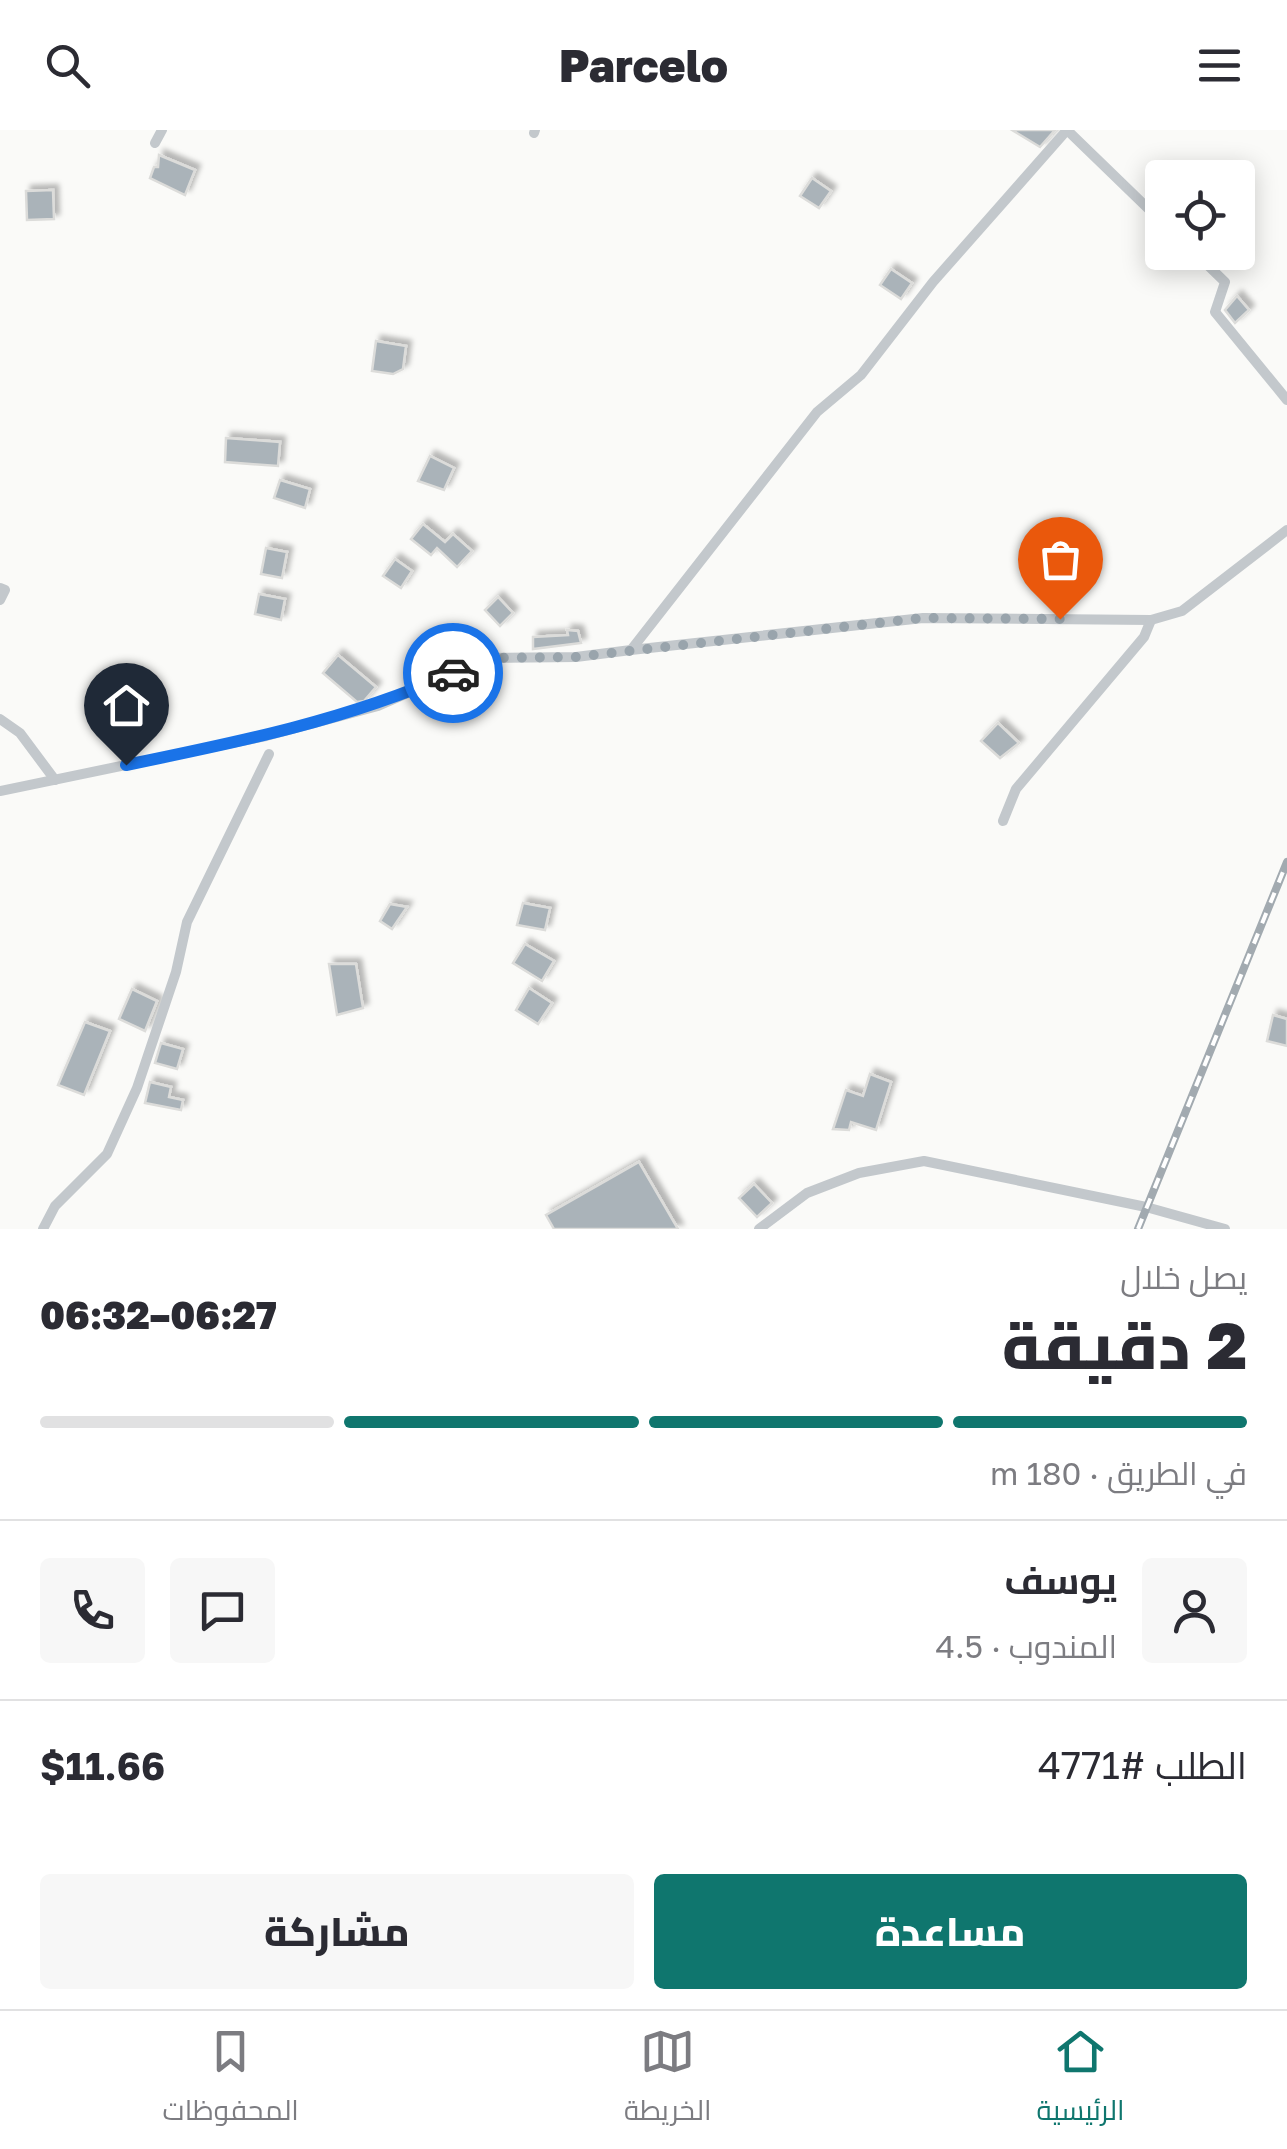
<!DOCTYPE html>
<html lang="ar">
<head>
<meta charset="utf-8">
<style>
  body { margin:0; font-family:"Golos Text",Cairo,sans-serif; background:#f7f7f7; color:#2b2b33; direction:rtl; height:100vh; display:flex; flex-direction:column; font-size:38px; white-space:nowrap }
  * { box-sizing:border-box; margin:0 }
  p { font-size:32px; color:#7c7c81 }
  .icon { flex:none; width:55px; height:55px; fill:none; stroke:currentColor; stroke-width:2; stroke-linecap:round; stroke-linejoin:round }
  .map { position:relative; height:1099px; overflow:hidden; direction:ltr }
  .sheet { display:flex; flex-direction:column; background:#fff; flex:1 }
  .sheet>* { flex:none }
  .tools { position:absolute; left:1145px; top:30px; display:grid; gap:20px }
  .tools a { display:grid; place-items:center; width:110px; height:110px; border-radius:10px; background:#fff; box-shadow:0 5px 25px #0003; font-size:50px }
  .pin { position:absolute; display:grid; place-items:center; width:85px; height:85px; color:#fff; margin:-102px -42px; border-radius:50% 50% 50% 0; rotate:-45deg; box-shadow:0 0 10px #0007 }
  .pin .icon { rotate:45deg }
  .courier { position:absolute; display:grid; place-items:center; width:100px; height:100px; margin:-50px; border:8px solid #1a73e8; border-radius:50%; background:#fff; color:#222; box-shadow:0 2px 12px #0007 }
  .overview em { font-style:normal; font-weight:800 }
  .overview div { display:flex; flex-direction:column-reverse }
  .overview { display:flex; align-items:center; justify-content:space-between; height:170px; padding:0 40px }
  h1 { font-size:65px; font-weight:800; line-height:75px }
  .bar { display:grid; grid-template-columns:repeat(4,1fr); gap:15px 10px; align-content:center; height:120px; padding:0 40px }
  .bar i { height:12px; border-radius:8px; background:#e1e1e2 }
  .bar .current { background:#0f766e }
  .bar p { grid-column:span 4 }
  .line { display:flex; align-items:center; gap:25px; padding:0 40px; border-top:2px solid #e1e1e2 }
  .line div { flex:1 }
  .round { display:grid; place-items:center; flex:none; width:105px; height:105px; border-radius:10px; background:#f7f7f7 }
  .action { display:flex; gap:20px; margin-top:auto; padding:20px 40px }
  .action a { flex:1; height:115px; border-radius:10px; background:#0f766e; color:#fff; font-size:40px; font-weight:800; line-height:115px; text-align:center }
  .action a+a { background:#f7f7f7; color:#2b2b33 }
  header { display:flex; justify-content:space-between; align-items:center; height:130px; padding:0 40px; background:#fff; font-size:45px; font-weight:800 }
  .dock { display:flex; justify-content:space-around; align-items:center; height:140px; border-top:2px solid #e1e1e2; background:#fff; font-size:28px; color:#7c7c81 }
  .dock a { display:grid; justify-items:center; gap:5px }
  .dock .current { color:#0f766e }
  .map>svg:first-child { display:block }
  .building { fill:#aab3b9; stroke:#dcdcda; stroke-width:2.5; filter:url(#shadow) }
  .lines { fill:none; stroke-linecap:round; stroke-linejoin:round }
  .street { stroke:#c3c8cc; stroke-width:10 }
  .rail-casing { stroke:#a2aab0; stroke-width:8 }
  .rail { stroke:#fff; stroke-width:4; stroke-dasharray:11; stroke-linecap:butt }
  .done { stroke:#99a4ac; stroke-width:10; stroke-dasharray:0 18 }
  .route { stroke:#1a73e8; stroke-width:12 }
</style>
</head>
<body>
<header><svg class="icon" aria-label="menu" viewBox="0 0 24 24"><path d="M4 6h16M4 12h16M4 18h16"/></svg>Parcelo<svg class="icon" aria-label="search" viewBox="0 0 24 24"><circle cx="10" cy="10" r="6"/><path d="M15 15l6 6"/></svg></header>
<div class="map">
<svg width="1287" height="1099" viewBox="0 0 1287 1099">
  <defs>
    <filter id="shadow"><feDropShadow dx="5" dy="-5" stdDeviation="2.5" flood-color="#0004"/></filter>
  </defs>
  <rect width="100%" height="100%" fill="#fafaf8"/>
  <g class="building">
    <path d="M1012 0H1055L1040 17Z"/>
    <path d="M159 25 195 40 185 65 150 48 154 37H158Z"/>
    <path d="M812 48 831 61 819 78 800 66Z"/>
    <path d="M53 60 54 89 27 90 26 61Z"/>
    <path d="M891 139 912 153 901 169 880 155Z"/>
    <path d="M1237 166 1249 180 1235 193 1225 180Z"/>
    <path d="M376 211 406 216 403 239 393 244 372 241Z"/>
    <path d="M226 308 280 312 278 336 225 332Z"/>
    <path d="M430 326 454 338 444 360 418 351Z"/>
    <path d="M280 350 310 359 305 378 274 368Z"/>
    <path d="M423 394 445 412 453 404 472 421 457 437 437 418 431 425 411 409Z"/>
    <path d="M266 418 287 422 282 448 261 444Z"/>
    <path d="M395 429 412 441 401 458 383 446Z"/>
    <path d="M259 464 285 469 281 490 255 484Z"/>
    <path d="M498 467 513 483 500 496 485 480Z"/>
    <path d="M567 500 578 501 581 513 533 519V507L568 505Z"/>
    <path d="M338 525 376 557 364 571 357 572 323 543Z"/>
    <path d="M998 593 1019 613 1000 628 981 611Z"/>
    <path d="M523 773 550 778 545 800 517 795Z"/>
    <path d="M390 774 407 777 392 799 380 791Z"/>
    <path d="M525 814 554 831 542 851 513 833Z"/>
    <path d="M329 834H356L363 878 337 885Z"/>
    <path d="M529 858 552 873 538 894 516 880Z"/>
    <path d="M132 859 157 871 145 901 119 889Z"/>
    <path d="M1273 885 1287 889V916L1267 911Z"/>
    <path d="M85 892 110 901 84 965 58 955Z"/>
    <path d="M161 913 183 919 177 939 155 933Z"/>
    <path d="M870 944 891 952 876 1000 851 992 849 1000 833 999 846 960 863 966Z"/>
    <path d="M150 952 171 957 169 967 183 970 181 980 145 973Z"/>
    <path d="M639 1032 678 1099H554L546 1085Z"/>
    <path d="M754 1054 772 1073 757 1087 739 1068Z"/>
  </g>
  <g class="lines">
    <g class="street">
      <path d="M1067 0 1162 92"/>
      <path d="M534 3 535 0"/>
      <path d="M155 13 162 0"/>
      <path d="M1194 122 1225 152 1215 182 1287 270"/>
      <path d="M0 458 5 460 0 470"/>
      <path d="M631 520 923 488 1151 490 1182 481 1287 400"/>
      <path d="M0 589 20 603 55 650"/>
      <path d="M0 661 266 606 378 576 487 528 576 527 631 520 817 282 861 245 933 152 1067 0"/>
      <path d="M1003 691 1016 659 1144 507 1151 490"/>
      <path d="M43 1099 55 1076 107 1024 137 958 176 842 187 792 269 624"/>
      <path d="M759 1099 807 1063 859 1043 924 1031 1146 1077 1225 1099"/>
    </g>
    <defs>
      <path id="rail" d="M1138 1099 1287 732"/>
    </defs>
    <use href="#rail" class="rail-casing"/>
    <use href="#rail" class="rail"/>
  </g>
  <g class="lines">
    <path class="done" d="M453 543 487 528 576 527 923 488 1060 489"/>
    <path class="route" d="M126 635C239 612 347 590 453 543"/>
  </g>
</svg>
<div class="tools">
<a><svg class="icon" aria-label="locate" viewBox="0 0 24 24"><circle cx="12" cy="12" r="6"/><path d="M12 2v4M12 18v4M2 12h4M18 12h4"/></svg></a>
</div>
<div class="pin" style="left:1060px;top:489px;background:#ea580c"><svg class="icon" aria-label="bag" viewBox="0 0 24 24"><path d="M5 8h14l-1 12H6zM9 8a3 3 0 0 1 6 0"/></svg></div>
<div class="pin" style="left:126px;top:635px;background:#1f2937"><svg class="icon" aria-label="home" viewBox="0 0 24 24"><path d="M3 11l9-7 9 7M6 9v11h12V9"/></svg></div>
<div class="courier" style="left:453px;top:543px"><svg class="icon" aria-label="car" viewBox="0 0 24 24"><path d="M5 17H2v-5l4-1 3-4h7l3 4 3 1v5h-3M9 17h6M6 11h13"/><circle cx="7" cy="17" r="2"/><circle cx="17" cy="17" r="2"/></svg></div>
</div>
<section class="sheet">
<div class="overview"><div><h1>2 دقيقة</h1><p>يصل خلال</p></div><em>06:27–06:32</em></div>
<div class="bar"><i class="current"></i><i class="current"></i><i class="current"></i><i></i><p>في الطريق · 180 m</p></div>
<div class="line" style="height:180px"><a class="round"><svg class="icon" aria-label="person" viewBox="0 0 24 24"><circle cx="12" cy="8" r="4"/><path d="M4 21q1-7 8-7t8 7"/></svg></a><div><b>يوسف</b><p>المندوب · 4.5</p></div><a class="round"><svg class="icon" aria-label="chat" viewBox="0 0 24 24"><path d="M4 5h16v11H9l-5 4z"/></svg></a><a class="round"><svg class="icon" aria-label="phone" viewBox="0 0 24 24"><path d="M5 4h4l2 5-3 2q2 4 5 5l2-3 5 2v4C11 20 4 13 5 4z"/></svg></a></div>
<div class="line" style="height:130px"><div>الطلب #4771</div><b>$11.66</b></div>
<div class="action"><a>مساعدة</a><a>مشاركة</a></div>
</section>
<nav class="dock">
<a class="current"><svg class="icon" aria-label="home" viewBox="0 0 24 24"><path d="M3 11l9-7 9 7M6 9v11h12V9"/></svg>الرئيسية</a>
<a><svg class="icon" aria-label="map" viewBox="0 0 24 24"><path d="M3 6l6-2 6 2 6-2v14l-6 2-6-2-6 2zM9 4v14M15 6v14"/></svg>الخريطة</a>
<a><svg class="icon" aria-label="saved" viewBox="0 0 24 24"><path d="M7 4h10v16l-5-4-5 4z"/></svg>المحفوظات</a>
</nav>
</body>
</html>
